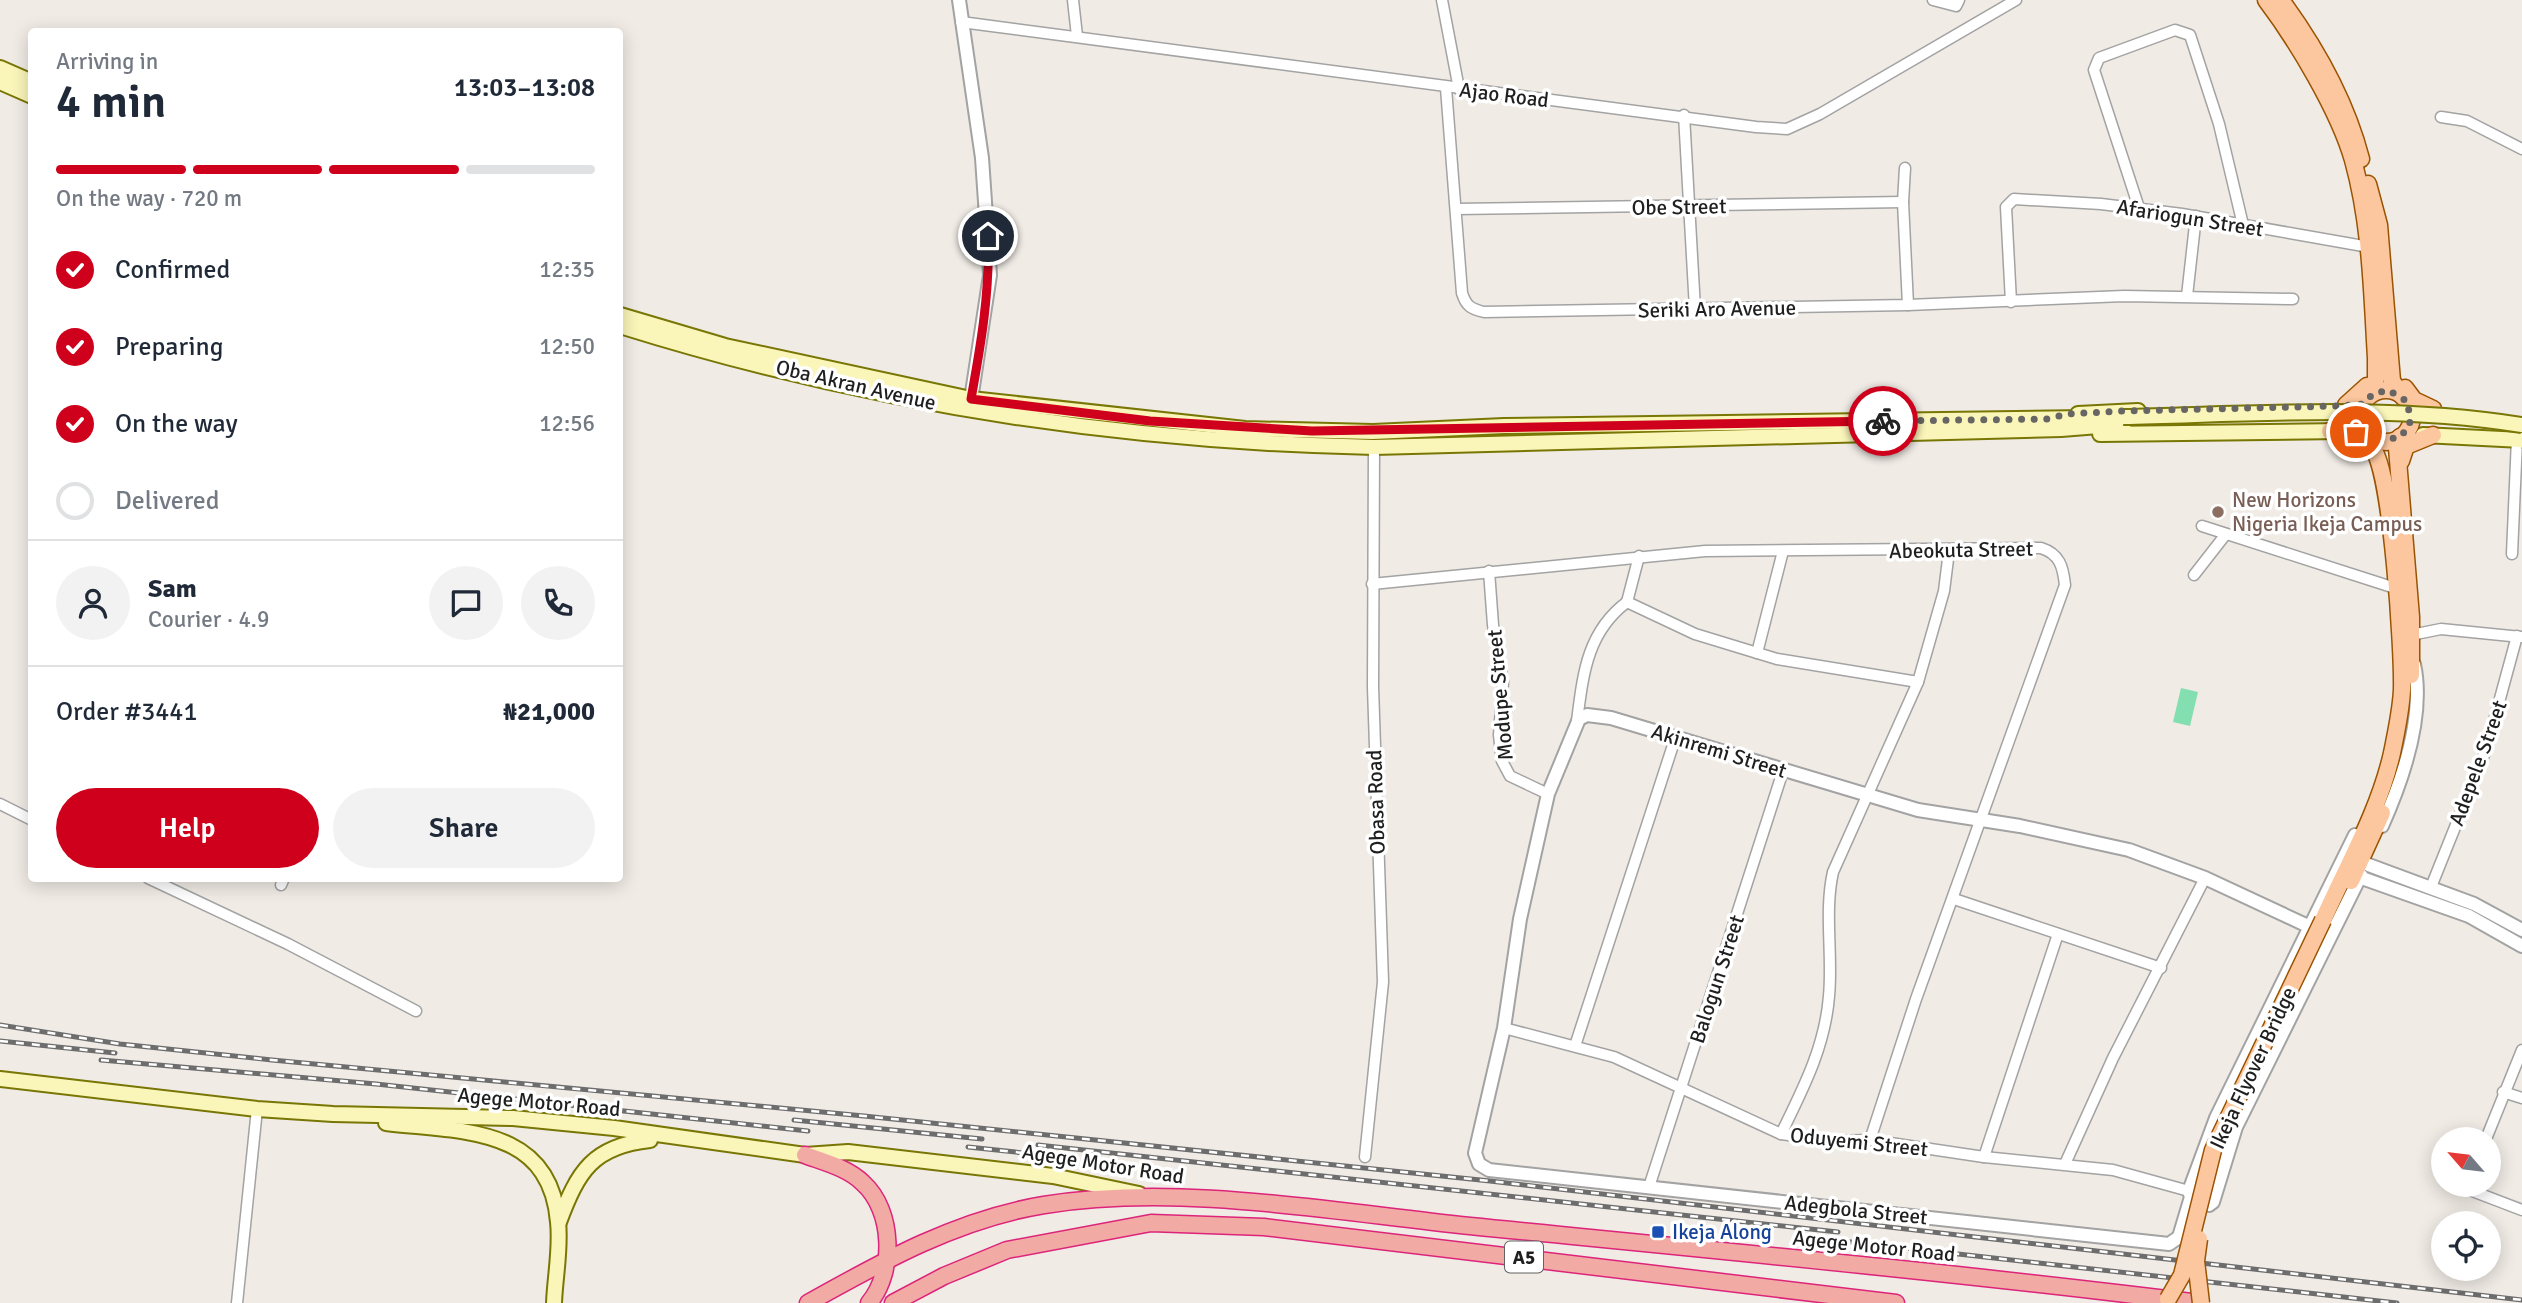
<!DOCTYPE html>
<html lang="en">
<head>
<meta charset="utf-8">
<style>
  body { margin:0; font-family:Signika,sans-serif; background:#f2f2f3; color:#1f2937; height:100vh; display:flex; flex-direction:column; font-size:26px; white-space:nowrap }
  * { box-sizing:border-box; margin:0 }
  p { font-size:23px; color:#747a83 }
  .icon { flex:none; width:38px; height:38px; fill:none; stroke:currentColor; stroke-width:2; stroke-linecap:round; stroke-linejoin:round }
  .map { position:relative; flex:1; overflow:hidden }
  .panel { position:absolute; left:28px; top:28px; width:595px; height:854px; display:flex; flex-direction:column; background:#fff; border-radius:7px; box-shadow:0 4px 18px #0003 }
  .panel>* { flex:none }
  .needle { width:46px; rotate:298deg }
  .fabs { position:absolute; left:2431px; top:1127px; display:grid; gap:14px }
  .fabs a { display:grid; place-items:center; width:70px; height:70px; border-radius:50%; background:#fff; box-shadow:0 4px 18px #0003; font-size:35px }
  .pin { position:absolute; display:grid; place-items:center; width:60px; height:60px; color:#fff; margin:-30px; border:4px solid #fff; border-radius:50%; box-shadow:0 2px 7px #0007 }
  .courier { position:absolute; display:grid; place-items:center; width:70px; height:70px; margin:-35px; border:5px solid #ce001b; border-radius:50%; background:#fff; color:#222; box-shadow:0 2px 9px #0007 }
  .summary em { font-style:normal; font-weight:600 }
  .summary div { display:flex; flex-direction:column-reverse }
  .summary { display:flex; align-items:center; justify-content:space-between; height:119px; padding:0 28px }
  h1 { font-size:46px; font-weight:600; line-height:52px }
  .bar { display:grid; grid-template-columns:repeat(4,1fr); gap:10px 7px; align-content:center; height:84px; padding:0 28px }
  .bar i { height:9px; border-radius:5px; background:#e0e1e3 }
  .bar .active { background:#ce001b }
  .bar p { grid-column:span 4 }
  .line { display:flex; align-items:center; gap:18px; padding:0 28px; border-top:2px solid #e0e1e3 }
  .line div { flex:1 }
  .round { display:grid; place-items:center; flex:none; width:74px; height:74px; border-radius:37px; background:#f2f2f3 }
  ol { padding:0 28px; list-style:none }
  li { display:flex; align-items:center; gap:21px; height:77px }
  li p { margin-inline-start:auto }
  li .icon { padding:7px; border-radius:50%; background:#ce001b; color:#fff; stroke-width:4 }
  li:last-child { color:#747a83 }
  li i { width:38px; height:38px; border:4px solid #e0e1e3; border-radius:50% }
  .button { display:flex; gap:14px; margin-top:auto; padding:14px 28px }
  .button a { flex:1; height:80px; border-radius:42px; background:#ce001b; color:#fff; font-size:28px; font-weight:600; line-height:80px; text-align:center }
  .button a+a { background:#f2f2f3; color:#1f2937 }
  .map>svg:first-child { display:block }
  .pitch { fill:#83dfb0 }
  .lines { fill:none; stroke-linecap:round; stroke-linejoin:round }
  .minor-casing { stroke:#a3a3a3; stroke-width:13 }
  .tertiary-casing { stroke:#a3a3a3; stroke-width:16 }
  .secondary-casing { stroke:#787604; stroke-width:18 }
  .primary-casing { stroke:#9a5300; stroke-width:19 }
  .trunk-casing { stroke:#dc247b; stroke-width:19 }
  .minor { stroke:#fff; stroke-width:10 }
  .tertiary { stroke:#fff; stroke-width:12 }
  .secondary { stroke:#faf5b9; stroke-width:14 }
  .primary { stroke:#fcc79e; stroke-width:16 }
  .trunk { stroke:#f2aaa4; stroke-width:16 }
  .rail-casing { stroke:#6d6d6d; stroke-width:5 }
  .rail { stroke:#fff; stroke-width:2.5; stroke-dasharray:8; stroke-linecap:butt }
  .secondary-bridge-casing { stroke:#787604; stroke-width:18; stroke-linecap:butt }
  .primary-bridge-casing { stroke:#9a5300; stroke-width:19; stroke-linecap:butt }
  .secondary-bridge { stroke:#faf5b9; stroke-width:14 }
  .primary-bridge { stroke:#fcc79e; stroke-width:16 }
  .done { stroke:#686664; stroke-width:7; stroke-dasharray:0 12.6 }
  .route { stroke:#ce001b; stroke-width:9 }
  .education-dot { fill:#8d6e63; stroke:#fff; stroke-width:2.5 }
  .transit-dot { fill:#1a4fb4; stroke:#fff; stroke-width:2.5 }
  .labels { text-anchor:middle; stroke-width:7; stroke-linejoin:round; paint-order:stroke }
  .shield { fill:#fff; stroke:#626262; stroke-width:2 }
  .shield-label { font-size:19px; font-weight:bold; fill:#1f1f1f }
  .street-label { font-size:21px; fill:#1f1f1f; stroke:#fff }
  .education-label { font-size:21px; fill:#785e54; stroke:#fff; text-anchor:start }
  .transit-label { font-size:21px; fill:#164399; stroke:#fff; text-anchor:start }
</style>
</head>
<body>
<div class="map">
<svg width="2522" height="1303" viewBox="0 0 2522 1303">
  <rect width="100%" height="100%" fill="#f0ebe5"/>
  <path class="pitch" d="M2181 688 2198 692 2190 726 2173 722Z"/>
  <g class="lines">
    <defs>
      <g id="minor">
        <path d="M1073 0 1077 36"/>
        <path d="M1442 0 1459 89"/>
        <path d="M1933 0 1956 6 1959 0"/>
        <path d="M961 22 1756 127 1787 129 1820 114 2016 0"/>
        <path d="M1446 88 1462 293C1466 306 1471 309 1484 312L1908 305 2124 296 2293 299"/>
        <path d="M1684 115 1695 309"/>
        <path d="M2441 117 2467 121 2522 149"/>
        <path d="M1905 168 1903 202 1908 305"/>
        <path d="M2139 208 2094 70 2099 58 2175 30 2190 35 2219 124 2243 225"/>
        <path d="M1456 209 1903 202"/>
        <path d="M2187 296 2196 216"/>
        <path d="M2011 302 2006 207 2014 199 2101 204 2182 214 2369 247"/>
        <path d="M2202 526 2395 588"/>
        <path d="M2512 554 2517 439"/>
        <path d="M1639 556 1627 602 1695 634 1777 659 1918 682"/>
        <path d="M1489 571 1493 625 1503 682 1499 735 1502 761 1510 776 1548 794"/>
        <path d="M2194 575 2226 534"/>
        <path d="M1372 584 1705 551 2041 548C2060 554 2063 567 2065 585L1916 999 1870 1140"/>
        <path d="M2411 635 2441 629 2521 637"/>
        <path d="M1757 653 1783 551"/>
        <path d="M1577 721C1583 674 1587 632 1627 602"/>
        <path d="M0 804 32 820"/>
        <path d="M148 878 288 944 416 1011"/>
        <path d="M281 885 284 878"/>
        <path d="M2431 887 2486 750 2517 636"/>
        <path d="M1954 899 2161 968"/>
        <path d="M1504 1028 1614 1057 1781 1134 1833 1141 1870 1140 1984 1157 2113 1170 2189 1191"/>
        <path d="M1575 1046 1675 739"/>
        <path d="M2503 1092 2522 1098"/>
        <path d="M1781 1134C1803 1089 1825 1047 1829 996 1833 955 1824 912 1833 872L1918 682 1944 591 1949 551"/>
        <path d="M2486 1139 2522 1050"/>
        <path d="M1365 1157 1383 982 1373 687 1374 447"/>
        <path d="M1984 1157 2058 934"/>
        <path d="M2065 1164 2113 1058 2205 878"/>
        <path d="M2469 1185 2467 1189 2522 1210"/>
        <path d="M1649 1187 1783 771"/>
        <path d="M237 1303 257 1109"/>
      </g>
      <g id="tertiary">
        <path d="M959 0 982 158 990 275 970 406"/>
        <path d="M2382 826C2403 779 2425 716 2414 664"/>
        <path d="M2366 864 2474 904 2522 930"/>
        <path d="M2359 877 2469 916 2522 946"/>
        <path d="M2308 926 2205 878 2129 850 2020 826 1918 810 1611 718 1587 715 1579 719 1548 794 1520 919 1504 1028 1475 1153 1479 1164 1489 1170 2169 1244 2179 1237 2191 1197 2189 1191 2216 1118 2355 835"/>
        <path d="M2194 1200 2209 1205 2213 1202 2236 1127 2361 875"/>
      </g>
      <g id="secondary">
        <path d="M0 68 32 82"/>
        <path d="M0 82 32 96"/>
        <path d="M620 315 725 346 971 399 1245 429 1373 432 1504 426 2086 418"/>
        <path d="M620 326C863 402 1118 442 1374 447L2061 429 2124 424"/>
        <path d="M2078 414 2138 411"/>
        <path d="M2100 434 2342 431"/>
        <path d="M2423 435 2522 440"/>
        <path d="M0 1079 257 1109 333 1114 513 1118 614 1128 805 1155 848 1152 1053 1176 1139 1194"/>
        <path d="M386 1123C460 1132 550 1125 558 1222 561 1248 555 1277 554 1303"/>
        <path d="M559 1222C578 1171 593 1146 650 1140"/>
      </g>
      <g id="primary">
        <path d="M2266 0C2297 41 2339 111 2353 160 2371 225 2372 292 2376 358V379L2366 399"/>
        <path d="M2281 0C2317 49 2346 101 2361 159"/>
        <path d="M2368 184 2379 225 2392 381 2403 397"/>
        <path d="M2405 388 2414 400 2433 409"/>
        <circle cx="2386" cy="416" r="26"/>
        <path d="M2346 405 2367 386"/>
        <path d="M2400 437 2397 448 2411 617V675"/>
        <path d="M2401 461 2406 446 2433 435"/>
        <path d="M2351 881 2382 813"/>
        <path d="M2323 920C2347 866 2379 811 2392 753 2396 733 2401 711 2402 690 2403 651 2392 475 2373 449 2362 434 2346 434 2330 431"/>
      </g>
      <g id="trunk">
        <path d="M805 1155C824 1162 848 1168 863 1183 894 1211 895 1272 869 1303"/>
        <path d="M808 1303C883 1261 958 1219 1044 1205 1180 1183 1333 1212 1470 1226 1713 1250 1957 1273 2200 1303"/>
        <path d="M893 1303 944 1276 1007 1250 1151 1223 1264 1227 1896 1303"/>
      </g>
    </defs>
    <use href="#minor" class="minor-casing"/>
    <use href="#tertiary" class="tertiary-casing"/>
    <use href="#secondary" class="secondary-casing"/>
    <use href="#primary" class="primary-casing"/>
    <use href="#trunk" class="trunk-casing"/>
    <use href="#minor" class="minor"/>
    <use href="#tertiary" class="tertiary"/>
    <use href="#secondary" class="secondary"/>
    <use href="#primary" class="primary"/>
    <use href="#trunk" class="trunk"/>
    <defs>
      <g id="rail">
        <path d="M0 1025 120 1044 272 1060 864 1116 1490 1181 2522 1300"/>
        <path d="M0 1041 115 1053"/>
        <path d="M101 1060 376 1084 808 1131"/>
        <path d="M794 1120 982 1139"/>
        <path d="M1038 1145 1838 1232"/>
        <path d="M968 1147 1052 1156"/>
        <path d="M1824 1239 2397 1303"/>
      </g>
    </defs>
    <use href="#rail" class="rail-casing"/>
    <use href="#rail" class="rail"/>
    <defs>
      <path id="secondary-bridge" d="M2123 417C2255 414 2390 404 2522 425"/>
      <g id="primary-bridge">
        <path d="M2199 1239 2196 1261 2201 1303"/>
        <path d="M2168 1299 2182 1275 2213 1150 2323 920"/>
      </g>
    </defs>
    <use href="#secondary-bridge" class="secondary-bridge-casing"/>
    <use href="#primary-bridge" class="primary-bridge-casing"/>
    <use href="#secondary-bridge" class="secondary-bridge"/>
    <use href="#primary-bridge" class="primary-bridge"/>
  </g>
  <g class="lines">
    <path class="done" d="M1883 421 2049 419 2066 414 2123 411 2339 406 2363 404 2373 394 2388 390 2408 402 2410 425 2400 437 2379 441 2362 432H2356"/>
    <path class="route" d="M988 236C990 292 981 344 971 399L1150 421 1312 431 1883 421"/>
  </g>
  <circle class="education-dot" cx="2218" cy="512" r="7"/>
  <rect class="transit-dot" x="1651" y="1225" width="14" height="14" rx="3.5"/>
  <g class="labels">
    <rect class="shield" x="1505" y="1241.5" width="38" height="31" rx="5"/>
    <g class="shield-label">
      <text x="1524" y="1264">A5</text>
    </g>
    <g class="street-label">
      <text transform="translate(1504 95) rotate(7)" y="7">Ajao Road</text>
      <text transform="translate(1679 207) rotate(-1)" y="7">Obe Street</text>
      <text transform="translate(2190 218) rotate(9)" y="7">Afariogun Street</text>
      <text transform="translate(1717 309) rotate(-1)" y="7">Seriki Aro Avenue</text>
      <text transform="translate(856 385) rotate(13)" y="7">Oba Akran Avenue</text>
      <text transform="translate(1961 550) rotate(-1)" y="7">Abeokuta Street</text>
      <text transform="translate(1500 695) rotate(-95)" y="7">Modupe Street</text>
      <text transform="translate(1719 751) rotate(17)" y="7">Akinremi Street</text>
      <text transform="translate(2478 763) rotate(-70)" y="7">Adepele Street</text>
      <text transform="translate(1376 802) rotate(-92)" y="7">Obasa Road</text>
      <text transform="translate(1717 979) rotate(-72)" y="7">Balogun Street</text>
      <text transform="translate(2253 1068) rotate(-65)" y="7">Ikeja Flyover Bridge</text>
      <text transform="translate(539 1102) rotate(5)" y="7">Agege Motor Road</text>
      <text transform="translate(1859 1142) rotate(6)" y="7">Oduyemi Street</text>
      <text transform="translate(1103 1164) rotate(9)" y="7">Agege Motor Road</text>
      <text transform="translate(1856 1210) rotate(6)" y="7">Adegbola Street</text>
      <text transform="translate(1874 1246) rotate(6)" y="7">Agege Motor Road</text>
    </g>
    <g class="education-label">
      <text x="2232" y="507">New Horizons<tspan x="2232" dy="24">Nigeria Ikeja Campus</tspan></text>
    </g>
    <g class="transit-label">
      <text x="1672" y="1239">Ikeja Along</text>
    </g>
  </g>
</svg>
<div class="fabs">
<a><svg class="needle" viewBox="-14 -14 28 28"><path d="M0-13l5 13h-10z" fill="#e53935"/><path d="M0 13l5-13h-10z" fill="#747a83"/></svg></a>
<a><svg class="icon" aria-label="locate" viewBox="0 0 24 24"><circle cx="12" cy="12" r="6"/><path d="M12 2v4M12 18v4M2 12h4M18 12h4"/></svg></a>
</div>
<div class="pin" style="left:2356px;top:432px;background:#ea580c"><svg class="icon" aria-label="bag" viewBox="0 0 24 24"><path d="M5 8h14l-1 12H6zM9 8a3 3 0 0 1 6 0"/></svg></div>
<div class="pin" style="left:988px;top:236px;background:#1f2937"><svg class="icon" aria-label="home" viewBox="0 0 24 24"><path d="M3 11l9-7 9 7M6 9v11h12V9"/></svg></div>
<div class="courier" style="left:1883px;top:421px"><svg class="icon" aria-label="bike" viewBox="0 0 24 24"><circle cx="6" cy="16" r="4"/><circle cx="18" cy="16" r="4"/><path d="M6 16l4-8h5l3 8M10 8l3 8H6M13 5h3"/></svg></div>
<section class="panel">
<div class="summary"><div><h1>4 min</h1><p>Arriving in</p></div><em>13:03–13:08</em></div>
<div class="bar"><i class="active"></i><i class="active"></i><i class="active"></i><i></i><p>On the way · 720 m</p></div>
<ol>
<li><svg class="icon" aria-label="check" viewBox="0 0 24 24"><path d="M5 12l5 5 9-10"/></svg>Confirmed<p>12:35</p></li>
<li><svg class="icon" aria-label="check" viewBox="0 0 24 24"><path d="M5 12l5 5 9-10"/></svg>Preparing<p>12:50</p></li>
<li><svg class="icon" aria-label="check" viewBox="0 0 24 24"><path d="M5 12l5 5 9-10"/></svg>On the way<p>12:56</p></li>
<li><i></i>Delivered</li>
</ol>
<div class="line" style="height:126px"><a class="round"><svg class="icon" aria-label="person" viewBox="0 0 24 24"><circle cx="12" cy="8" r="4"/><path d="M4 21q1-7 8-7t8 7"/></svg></a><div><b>Sam</b><p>Courier · 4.9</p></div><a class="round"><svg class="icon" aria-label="chat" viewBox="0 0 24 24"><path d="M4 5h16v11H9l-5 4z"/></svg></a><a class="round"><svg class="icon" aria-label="phone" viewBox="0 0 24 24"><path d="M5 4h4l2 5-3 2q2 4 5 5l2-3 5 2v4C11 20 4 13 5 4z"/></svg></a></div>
<div class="line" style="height:91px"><div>Order #3441</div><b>₦21,000</b></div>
<div class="button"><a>Help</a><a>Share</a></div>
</section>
</div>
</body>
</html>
